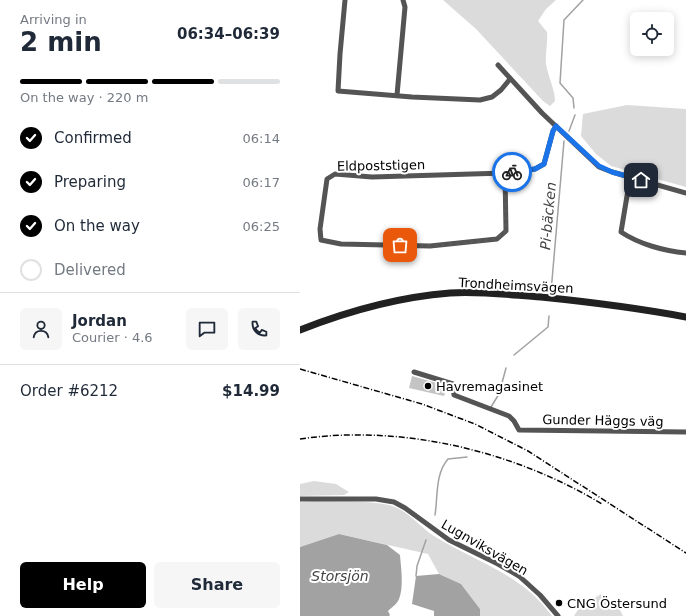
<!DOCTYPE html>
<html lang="en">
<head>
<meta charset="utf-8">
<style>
  body { margin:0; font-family:"DejaVu Sans",sans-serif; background:#f6f6f7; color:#1f2937; height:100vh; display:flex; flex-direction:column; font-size:15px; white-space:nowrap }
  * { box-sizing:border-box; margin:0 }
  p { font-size:13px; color:#747a83 }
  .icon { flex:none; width:22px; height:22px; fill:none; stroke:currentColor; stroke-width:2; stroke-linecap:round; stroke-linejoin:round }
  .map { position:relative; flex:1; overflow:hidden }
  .details { display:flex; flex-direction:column; background:#fff; width:300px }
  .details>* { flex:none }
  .controls { position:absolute; left:330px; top:12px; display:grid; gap:8px }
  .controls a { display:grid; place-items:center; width:44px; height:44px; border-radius:6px; background:#fff; box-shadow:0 2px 10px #0003; font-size:20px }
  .pin { position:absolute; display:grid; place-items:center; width:34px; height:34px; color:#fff; margin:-17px; border-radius:8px; box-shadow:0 2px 6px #0006 }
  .courier { position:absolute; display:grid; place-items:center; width:40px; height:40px; margin:-20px; border:3px solid #1a73e8; border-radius:50%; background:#fff; color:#222; box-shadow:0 1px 5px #0007 }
  .summary em { font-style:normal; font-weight:600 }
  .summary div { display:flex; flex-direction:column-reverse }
  .summary { display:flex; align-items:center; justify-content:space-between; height:68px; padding:0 20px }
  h1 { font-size:26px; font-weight:600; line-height:30px }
  .bar { display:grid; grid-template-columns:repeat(4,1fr); gap:6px 4px; align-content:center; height:48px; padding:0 20px }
  .bar i { height:5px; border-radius:3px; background:#e0e1e3 }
  .bar .current { background:#000 }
  .bar p { grid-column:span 4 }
  .line { display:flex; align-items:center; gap:10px; padding:0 20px; border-top:1px solid #e0e1e3 }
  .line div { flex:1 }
  .round { display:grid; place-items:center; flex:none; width:42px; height:42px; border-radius:6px; background:#f6f6f7 }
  ol { padding:0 20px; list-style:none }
  li { display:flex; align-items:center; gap:12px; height:44px }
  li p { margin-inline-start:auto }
  li .icon { padding:4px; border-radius:50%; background:#000; color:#fff; stroke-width:4 }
  li:last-child { color:#747a83 }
  li i { width:22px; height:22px; border:2px solid #e0e1e3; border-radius:50% }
  .button { display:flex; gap:8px; margin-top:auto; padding:8px 20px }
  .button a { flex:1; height:46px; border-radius:6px; background:#000; color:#fff; font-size:16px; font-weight:600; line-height:46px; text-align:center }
  .button a+a { background:#f6f6f7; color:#1f2937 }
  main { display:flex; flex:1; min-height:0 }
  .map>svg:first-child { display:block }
  .green { fill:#dbdbdb }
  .water { fill:#a2a2a2 }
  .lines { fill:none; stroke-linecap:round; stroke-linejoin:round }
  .stream { stroke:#a2a2a2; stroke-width:1.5 }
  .building { fill:#c4c4c4 }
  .street { stroke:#545454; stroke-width:5 }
  .secondary { stroke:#212121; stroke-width:7 }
  .rail { stroke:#000; stroke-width:1.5; stroke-dasharray:6 2 1 2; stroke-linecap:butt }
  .done { stroke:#595959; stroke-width:4; stroke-dasharray:0 7.2 }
  .route { stroke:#1a73e8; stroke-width:5 }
  .poi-dot { fill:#000; stroke:#fff; stroke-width:1.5 }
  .labels { text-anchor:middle; stroke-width:4; stroke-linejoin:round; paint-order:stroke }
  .street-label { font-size:13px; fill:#000; stroke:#fff }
  .poi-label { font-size:13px; fill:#000; stroke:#fff; text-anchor:start }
  .water-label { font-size:14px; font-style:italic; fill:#434343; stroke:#fff }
</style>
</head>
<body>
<main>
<section class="details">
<div class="summary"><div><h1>2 min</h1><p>Arriving in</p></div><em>06:34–06:39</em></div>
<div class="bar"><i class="current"></i><i class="current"></i><i class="current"></i><i></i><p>On the way · 220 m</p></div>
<ol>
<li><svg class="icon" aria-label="check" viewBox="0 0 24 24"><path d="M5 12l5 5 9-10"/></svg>Confirmed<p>06:14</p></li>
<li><svg class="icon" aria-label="check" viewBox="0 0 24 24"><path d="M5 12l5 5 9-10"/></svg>Preparing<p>06:17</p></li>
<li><svg class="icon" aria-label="check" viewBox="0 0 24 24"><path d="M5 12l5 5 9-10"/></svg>On the way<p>06:25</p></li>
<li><i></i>Delivered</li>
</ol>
<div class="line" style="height:72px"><a class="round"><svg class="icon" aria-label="person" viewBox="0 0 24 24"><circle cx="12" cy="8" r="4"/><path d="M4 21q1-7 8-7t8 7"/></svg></a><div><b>Jordan</b><p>Courier · 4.6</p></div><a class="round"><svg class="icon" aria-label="chat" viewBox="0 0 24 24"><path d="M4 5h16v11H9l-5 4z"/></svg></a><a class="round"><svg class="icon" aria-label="phone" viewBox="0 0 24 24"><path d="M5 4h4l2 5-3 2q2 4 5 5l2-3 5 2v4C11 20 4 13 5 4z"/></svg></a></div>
<div class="line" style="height:52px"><div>Order #6212</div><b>$14.99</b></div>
<div class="button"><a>Help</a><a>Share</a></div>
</section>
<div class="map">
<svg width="386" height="616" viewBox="0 0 386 616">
  <rect width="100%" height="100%" fill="#fff"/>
  <g class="green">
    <path d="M143 0H256L246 9 238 21 247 32C248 43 245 54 246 64 248 77 255 89 255 101L250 106 243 101 176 29Z"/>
    <path d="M327 105 386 109V187L311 166 296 154 281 136 283 114Z"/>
    <path d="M14 481 36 484 49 492 44 495 0 496V484Z"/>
    <path d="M16 501C35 502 79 500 95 507 110 513 121 528 134 536 177 563 221 573 252 616H180V609L161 584 139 574 128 554 39 534 0 547V502Z"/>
    <path d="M301 594 320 610 323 616H274L279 608Z"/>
  </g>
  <g class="water">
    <path d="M39 534 87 545 100 555C101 568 104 587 99 599 97 604 92 607 88 611L90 615 89 616H0V547Z"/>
    <path d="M139 574 161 584 180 609V616H134V611L112 604 116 576Z"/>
  </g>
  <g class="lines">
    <g class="stream">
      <path d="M274 108 273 98 260 83 264 20 283 0"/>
      <path d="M269 131 275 115"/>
      <path d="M251 292 264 141"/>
      <path d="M214 355 248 327 249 316"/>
      <path d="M191 407 199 394 206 368"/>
      <path d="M135 515C138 496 135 474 148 459L167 457"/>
      <path d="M116 576 117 566 126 540"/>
    </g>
  </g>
  <path class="building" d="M112 376 147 386 144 396 109 388Z"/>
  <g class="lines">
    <g class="street">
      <path d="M45 0 40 54 38 91 112 97 180 100 192 97 201 90 210 79"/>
      <path d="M198 65 242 113 299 167 312 172 386 193"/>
      <path d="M97 95 105 7 103 0"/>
      <path d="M205 173 206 231 197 239 130 246 41 244 21 240 20 229 27 179 35 174 72 177 205 173 235 169 244 164 253 131 256 126"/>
      <path d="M330 178 321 232C339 244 364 251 386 253"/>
      <path d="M114 372 153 384 154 395 209 416 214 421 219 430 386 432"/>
      <path d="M0 499H76L94 502 105 508 149 540 198 564 219 576 240 595 258 616"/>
    </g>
    <path class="secondary" d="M0 330C48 311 99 297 150 293 181 291 211 295 241 297 290 302 338 308 386 317"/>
    <g class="rail">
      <path d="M0 369 122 404 175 424 228 451 386 553"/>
      <path d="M0 439C102 424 214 451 302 504"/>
    </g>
  </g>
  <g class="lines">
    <path class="done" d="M100 245 130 246 197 239 206 231 205 173 212 172"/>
    <path class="route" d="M212 172 235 169 244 164 253 131 256 126 299 166 312 172 341 180"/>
  </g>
  <g class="poi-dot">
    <circle cx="128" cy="386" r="4"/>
    <circle cx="259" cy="603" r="4"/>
  </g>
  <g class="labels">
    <g class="street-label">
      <text transform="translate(81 165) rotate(-1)" y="5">Eldpoststigen</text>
      <text transform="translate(216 285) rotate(3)" y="5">Trondheimsvägen</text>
      <text transform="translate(303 420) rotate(1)" y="5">Gunder Häggs väg</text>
      <text transform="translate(185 547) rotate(30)" y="5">Lugnviksvägen</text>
    </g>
    <g class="poi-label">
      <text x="136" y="391">Havremagasinet</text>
      <text x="267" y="608">CNG Östersund</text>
    </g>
    <g class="water-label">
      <text transform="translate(248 216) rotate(-85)" y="5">Pi-bäcken</text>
      <text x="40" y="581">Storsjön</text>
    </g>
  </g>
</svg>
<div class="controls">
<a><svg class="icon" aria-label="locate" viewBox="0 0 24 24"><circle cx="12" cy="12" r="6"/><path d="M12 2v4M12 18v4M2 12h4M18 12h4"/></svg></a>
</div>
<div class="pin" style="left:100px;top:245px;background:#ea580c"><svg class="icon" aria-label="bag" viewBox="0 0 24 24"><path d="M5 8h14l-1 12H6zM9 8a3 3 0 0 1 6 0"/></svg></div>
<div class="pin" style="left:341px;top:180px;background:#1f2937"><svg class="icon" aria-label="home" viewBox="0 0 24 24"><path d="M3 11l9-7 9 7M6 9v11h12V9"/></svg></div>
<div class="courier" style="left:212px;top:172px"><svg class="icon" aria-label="bike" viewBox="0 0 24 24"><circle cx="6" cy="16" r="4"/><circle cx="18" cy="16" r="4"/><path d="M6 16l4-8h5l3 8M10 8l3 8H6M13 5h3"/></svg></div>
</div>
</main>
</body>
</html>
